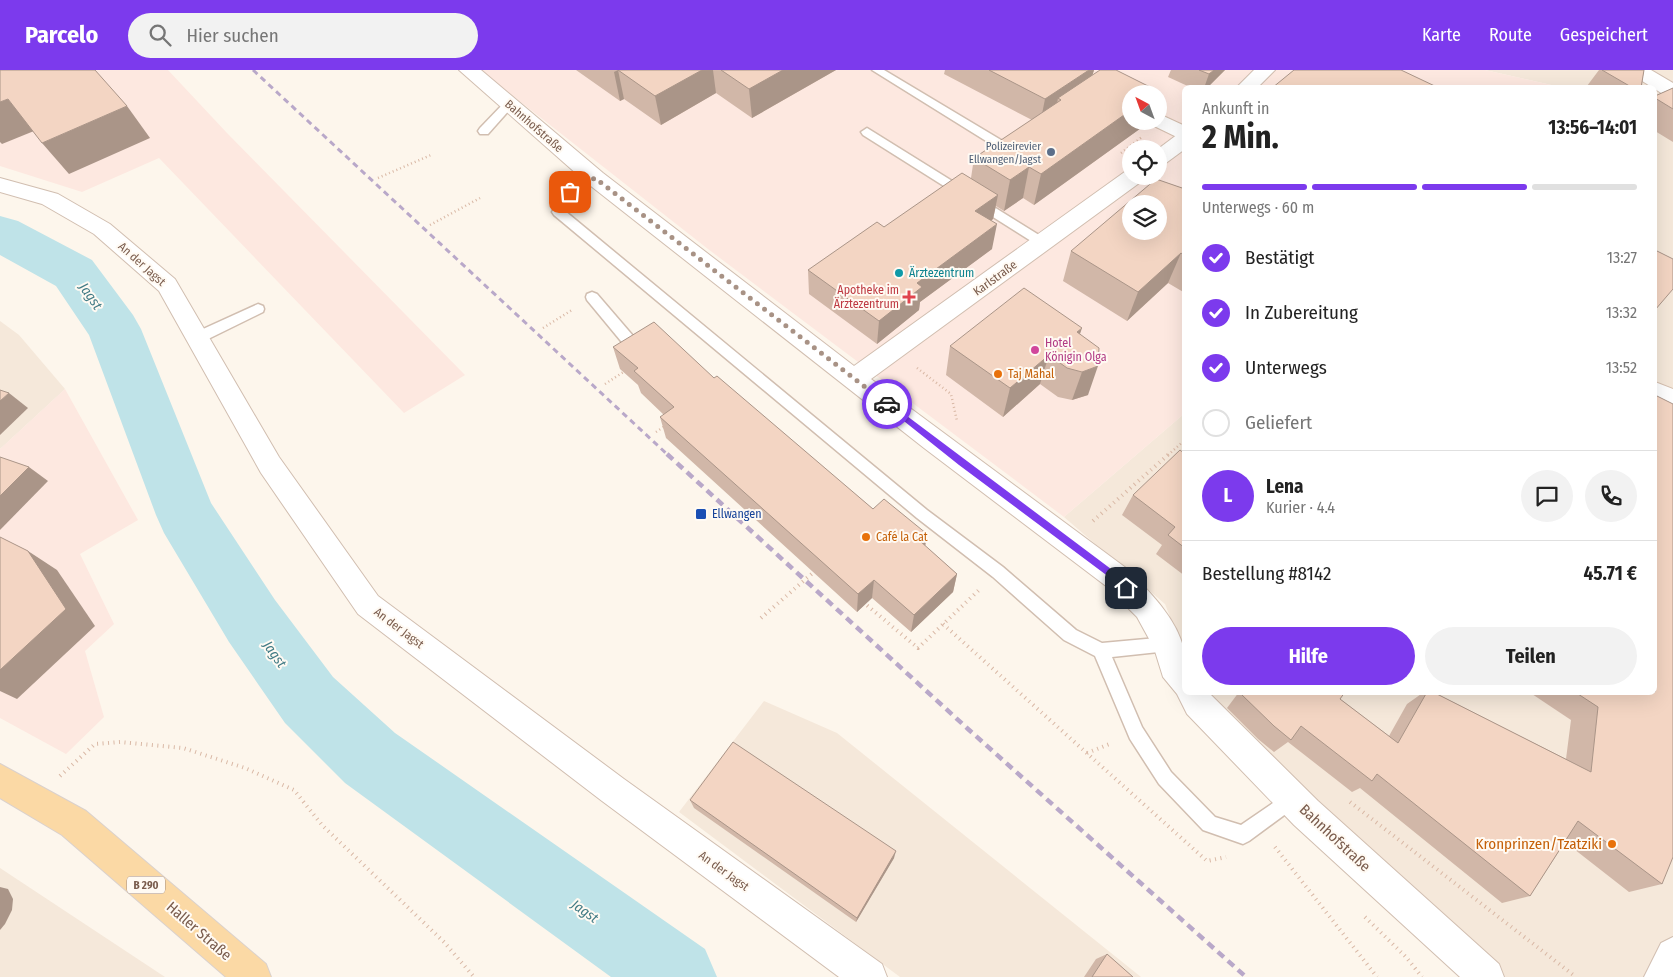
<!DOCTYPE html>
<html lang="de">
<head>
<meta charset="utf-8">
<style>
  body { margin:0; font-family:"Fira Sans Condensed",sans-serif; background:#f2f2f2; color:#222; height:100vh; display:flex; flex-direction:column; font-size:19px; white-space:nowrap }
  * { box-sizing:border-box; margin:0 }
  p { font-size:16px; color:#767676 }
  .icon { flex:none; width:28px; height:28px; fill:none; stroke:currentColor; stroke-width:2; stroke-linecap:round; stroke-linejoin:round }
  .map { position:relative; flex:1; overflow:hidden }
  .side { position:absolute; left:1182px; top:15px; width:475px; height:610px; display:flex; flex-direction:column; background:#fff; border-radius:8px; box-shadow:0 5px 20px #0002 }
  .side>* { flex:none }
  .needle { width:32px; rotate:319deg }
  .controls { position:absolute; left:1122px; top:15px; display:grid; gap:10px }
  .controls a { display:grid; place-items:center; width:45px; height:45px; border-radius:50%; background:#fff; box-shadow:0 5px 20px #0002; font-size:25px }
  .pin { position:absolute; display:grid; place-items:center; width:42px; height:42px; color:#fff; margin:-21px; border-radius:10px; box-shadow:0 2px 8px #0006 }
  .courier { position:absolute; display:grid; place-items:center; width:50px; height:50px; margin:-25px; border:4px solid #7c3aed; border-radius:50%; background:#fff; color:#222; box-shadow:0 1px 6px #0007 }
  .summary em { font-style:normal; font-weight:700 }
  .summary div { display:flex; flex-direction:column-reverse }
  .summary { display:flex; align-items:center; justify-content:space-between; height:85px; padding:0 20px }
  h1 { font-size:32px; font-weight:700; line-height:38px }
  .bar { display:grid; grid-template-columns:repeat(4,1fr); gap:8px 5px; align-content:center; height:60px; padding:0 20px }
  .bar i { height:6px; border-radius:4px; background:#e0e0e0 }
  .bar .current { background:#7c3aed }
  .bar p { grid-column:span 4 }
  .line { display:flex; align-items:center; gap:12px; padding:0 20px; border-top:1px solid #e0e0e0 }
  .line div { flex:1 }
  .round { display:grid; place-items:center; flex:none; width:52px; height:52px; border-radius:26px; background:#f2f2f2 }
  ol { padding:0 20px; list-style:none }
  li { display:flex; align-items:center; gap:15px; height:55px }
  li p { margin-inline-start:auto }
  li .icon { padding:5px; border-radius:50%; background:#7c3aed; color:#fff; stroke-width:4 }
  li:last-child { color:#767676 }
  li i { width:28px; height:28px; border:2px solid #e0e0e0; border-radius:50% }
  .action { display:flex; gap:10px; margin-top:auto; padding:10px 20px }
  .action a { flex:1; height:58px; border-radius:30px; background:#7c3aed; color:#fff; font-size:20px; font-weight:700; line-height:58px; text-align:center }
  .action a+a { background:#f2f2f2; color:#222 }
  header { display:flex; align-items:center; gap:30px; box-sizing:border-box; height:70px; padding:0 25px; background:#7c3aed; color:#fff }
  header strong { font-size:24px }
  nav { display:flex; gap:28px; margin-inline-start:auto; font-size:18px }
  .search { width:350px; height:45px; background:#f2f2f2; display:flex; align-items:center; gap:12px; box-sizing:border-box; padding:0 18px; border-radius:28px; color:#767676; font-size:19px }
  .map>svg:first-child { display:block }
  .residential { fill:#f5e8da }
  .commercial { fill:#fde8e0; fill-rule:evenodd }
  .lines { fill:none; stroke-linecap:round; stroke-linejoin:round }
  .river { fill:#bfe3e8; fill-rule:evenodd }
  .lane-casing { stroke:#d1beb0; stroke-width:3 }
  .street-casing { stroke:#d1beb0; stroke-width:2 }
  .secondary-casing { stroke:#d6c0b0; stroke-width:2 }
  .primary-casing { stroke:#dad1cd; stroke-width:2 }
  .path-far1 { stroke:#d9b8a5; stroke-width:2.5; stroke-dasharray:1 3; stroke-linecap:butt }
  .path { stroke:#d9b8a5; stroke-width:4; stroke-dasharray:1 4.5; stroke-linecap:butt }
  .lane { fill:#fff; fill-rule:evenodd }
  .street { fill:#fff; fill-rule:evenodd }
  .secondary { fill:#fff; fill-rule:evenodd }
  .primary { fill:#fbd9a5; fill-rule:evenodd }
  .rail-far1 { stroke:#b9a8c9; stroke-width:3; stroke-dasharray:6 4.5; stroke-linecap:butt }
  .rail { stroke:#b9a8c9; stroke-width:4.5; stroke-dasharray:8 5.5; stroke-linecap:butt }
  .wall { fill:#d1b7a8 }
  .shaded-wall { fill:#aa9588 }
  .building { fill:#f3d5c3; stroke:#aa9588; fill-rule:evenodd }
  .route { fill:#7c3aed }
  .done { stroke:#a89285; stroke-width:5; stroke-dasharray:0 9 }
  .service-dot { fill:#5c6f8a; stroke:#fffaf3; stroke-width:2 }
  .culture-dot { fill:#0f9aa8; stroke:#fffaf3; stroke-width:2 }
  .health-dot { fill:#e0444e; stroke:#fffaf3; stroke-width:2 }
  .hotel-dot { fill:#d1479c; stroke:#fffaf3; stroke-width:2 }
  .food-dot { fill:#e8710a; stroke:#fffaf3; stroke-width:2 }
  .transit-dot { fill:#1a4fb4; stroke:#fffaf3; stroke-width:2 }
  .labels { text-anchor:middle; stroke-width:4; stroke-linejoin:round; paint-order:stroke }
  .far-service-label { font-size:11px; fill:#4e5e75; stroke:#fffaf3; text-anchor:end }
  .shield { fill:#fffaf3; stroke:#a28b7f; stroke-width:1 }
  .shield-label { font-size:11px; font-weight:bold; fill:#7a5c4d }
  .street-label { font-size:12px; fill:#7a5c4d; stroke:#fffaf3 }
  .culture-label { font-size:12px; fill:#0d838f; stroke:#fffaf3; text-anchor:start }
  .health-label { font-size:12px; fill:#be3a42; stroke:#fffaf3; text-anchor:end }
  .hotel-label { font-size:12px; fill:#b23c85; stroke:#fffaf3; text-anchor:start }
  .food-label { font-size:12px; fill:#c56008; stroke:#fffaf3; text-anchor:start }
  .transit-label { font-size:12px; fill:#164399; stroke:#fffaf3; text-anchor:start }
  .water-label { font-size:14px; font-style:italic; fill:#437c86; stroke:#fffaf3 }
  .near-street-label { font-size:15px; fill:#7a5c4d; stroke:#fffaf3 }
  .near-food-label { font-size:15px; fill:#c56008; stroke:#fffaf3; text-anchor:end }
</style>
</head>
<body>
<header>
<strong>Parcelo</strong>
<div class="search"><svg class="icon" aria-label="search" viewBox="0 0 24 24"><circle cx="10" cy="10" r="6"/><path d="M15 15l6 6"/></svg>Hier suchen</div>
<nav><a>Karte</a><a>Route</a><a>Gespeichert</a></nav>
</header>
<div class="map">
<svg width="1673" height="907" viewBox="0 0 1673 907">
  <rect width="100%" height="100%" fill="#fdf6ec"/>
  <g class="residential">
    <path d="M1485 0H1673V907H1505L1201 627 1200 623 1655 622V18L1560 17Z"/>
    <path d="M0 251 19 265 65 319 0 379Z"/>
    <path d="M1185 343V585L1165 534 1064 447Z"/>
    <path d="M764 631 837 663 1141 907H900L679 742Z"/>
    <path d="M0 798 165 907H0Z"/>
  </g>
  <g class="commercial">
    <path d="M0 0H168L227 63 465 305 404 343 159 88 82 122 0 96Z"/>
    <path d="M480 0H1485L1560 17 1185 18V343L1064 447 708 179ZM1131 24H1159V51H1131ZM1131 79H1159V106H1131ZM1131 134H1159V161H1131Z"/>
    <path d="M65 319 138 450 80 484 114 554 85 581 104 647 66 684 0 648V379Z"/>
  </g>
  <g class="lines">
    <path class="river" d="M0 146 18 151 92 190 133 245 141 259 211 433 275 530 333 607 395 663 705 879 717 907H611L345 713 285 653 229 572 164 463 156 445 89 265 56 216 0 185Z"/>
    <defs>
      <g id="lane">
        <path d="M872 0H884L1011 76H1018L1020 79 1015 84H1007Z"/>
        <path d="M509 31 513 32 514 34 513 36 488 64H480L478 61 480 58 505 32Z"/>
        <path d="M867 58 1047 170 1049 173 1047 176H1039L863 65 861 62Z"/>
        <path d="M595 104 601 108 599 111 574 125 565 141 927 440 1003 497 1076 560 1102 573 1168 567 1174 569 1176 574 1174 579 1168 581 1112 587 1142 657 1171 702 1215 747 1241 755 1292 720 1298 723 1301 729 1298 735 1249 771 1243 774 1203 760 1159 714 1130 669 1095 586 1064 570 993 507 917 448 554 145 552 142 566 119Z"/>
        <path d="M592 222 597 224 640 274 642 278 640 282H630L587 230 586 227 587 224Z"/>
        <path d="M258 234 263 236 264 239 263 242 202 272H192L190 268 192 264Z"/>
      </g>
      <g id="street">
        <path d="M459 0H481L603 103 854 296 1126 101 1131 100V106H1144L1142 111 871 309 1126 498C1148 520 1177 548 1184 580 1187 593 1185 609 1185 622H1208L1318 731 1499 894 1504 907H1460L1294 755 1187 644 1177 624 1163 607 1154 578 1137 547 1106 516 924 378 587 113Z"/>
        <path d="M1254 0H1275L1257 18H1236Z"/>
        <path d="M1628 0H1651L1673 13V28L1666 26 1631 4Z"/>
        <path d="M1185 62V79L1166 93 1159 95 1158 79 1178 64Z"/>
        <path d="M0 108 58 124 110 154 175 209 279 387 378 526 624 709 882 894 887 907H839L602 731 358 544 261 403 159 221 94 164 42 134 0 122Z"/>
        <path d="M1673 867V907H1644L1661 873Z"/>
      </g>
      <g id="secondary">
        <path d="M1159 44 1185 56V71L1152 55 1150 51H1159Z"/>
        <path d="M1655 312 1673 319V340L1655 333Z"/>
      </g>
      <path id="primary" d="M0 694 86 741 266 894 271 907H226L62 765 0 728Z"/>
    </defs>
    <use href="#lane" class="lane-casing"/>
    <use href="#street" class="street-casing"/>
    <use href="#secondary" class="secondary-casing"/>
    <use href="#primary" class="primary-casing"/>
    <g class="path-far1">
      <path d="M1121 83 1142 67"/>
      <path d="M378 108 431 85"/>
      <path d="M430 155 480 128"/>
      <path d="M543 258 572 240"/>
      <path d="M917 298 951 324 957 351"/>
      <path d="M605 314 625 301"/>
      <path d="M656 362 665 356"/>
      <path d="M1168 385 1185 370"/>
    </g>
    <g class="path">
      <path d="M1093 451 1169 384"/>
      <path d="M863 532 918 578 979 520"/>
      <path d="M761 548 815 501"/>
      <path d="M943 554 1207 791 1226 787"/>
      <path d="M1087 683 1112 673"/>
      <path d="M60 706 95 674 120 672 183 678 245 698 294 720 322 755 444 872 474 907"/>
      <path d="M1350 732 1576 907"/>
      <path d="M1275 777 1377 907"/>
      <path d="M1365 847 1406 887 1422 907"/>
    </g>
    <use href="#lane" class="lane"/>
    <use href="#street" class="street"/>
    <use href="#secondary" class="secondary"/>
    <use href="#primary" class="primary"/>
    <path class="rail-far1" d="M253 0 668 385"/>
    <path class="rail" d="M667 384 968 659 1246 907"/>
  </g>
  <g class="wall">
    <path d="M576 0H836L752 48 716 23 661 55 624 29 620 31Z"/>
    <path d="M945 0H1094L1092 5 1158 21 1157 24H1131V51H1148V53L1034 135 1023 128 1004 141 996 136 993 149 991 151 992 179 920 232 919 240 877 274 809 224 808 200 971 108 974 88 1032 50 944 4Z"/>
    <path d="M1171 0H1225L1207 18H1192L1168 7Z"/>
    <path d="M1599 0H1644L1641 18H1589L1587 16Z"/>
    <path d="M1673 18V72L1655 61V26Z"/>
    <path d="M1185 119V223L1168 213 1127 251 1063 211 1071 181Z"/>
    <path d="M1080 265 1088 325 1072 330 1058 327 1040 314 1003 347 946 305 950 276Z"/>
    <path d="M613 277 714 308 873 439 927 464 925 476 957 504 953 522 911 562 872 528 857 542 666 368 660 347 664 345 641 323 638 315 620 299Z"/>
    <path d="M1185 384V506L1156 484 1162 475 1122 445 1133 425Z"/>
    <path d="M1239 622H1345L1340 629 1389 666 1407 634 1424 622H1433L1566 689 1571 650 1529 622H1655L1662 814 1629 822 1565 772 1530 826 1502 833 1360 718 1352 722 1288 672 1274 682 1258 669 1227 638Z"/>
    <path d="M690 730 894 788 856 852 694 738Z"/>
    <path d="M1107 884 1133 907H1084L1096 889Z"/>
  </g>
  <g class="shaded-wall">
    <path d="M618 0 624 29 620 31 614 2Z"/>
    <path d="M702 0H713L716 23 661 55 655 26Z"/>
    <path d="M783 0H836L752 48 749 19Z"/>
    <path d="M1089 0H1094L1088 21 1061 30 1058 28 1055 44 1040 54 1045 29Z"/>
    <path d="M1214 0H1225L1207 18H1204L1209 4Z"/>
    <path d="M8 29 34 61 2 74 0 72V32Z"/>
    <path d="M127 36 150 68 69 104 42 73Z"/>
    <path d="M1131 40V51H1148V53L1034 135 1041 104Z"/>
    <path d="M1029 97 1023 128 1004 141 1010 110Z"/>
    <path d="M998 125 993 149 971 165 975 141Z"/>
    <path d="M997 154 992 179 920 232 919 240 877 274 879 251 917 213Z"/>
    <path d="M1181 183 1168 213 1127 251 1138 222Z"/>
    <path d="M1082 258 1072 288 1077 262Z"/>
    <path d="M1049 285 1040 314 1003 347 1010 318Z"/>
    <path d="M1098 296 1088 325 1072 330 1082 302Z"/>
    <path d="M9 323 28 338 0 365V331Z"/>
    <path d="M29 397 48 411 0 460V426Z"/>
    <path d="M927 464 924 484 920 471Z"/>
    <path d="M28 481 57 500 95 556 17 629 0 621V600Z"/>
    <path d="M957 504 953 522 911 562 914 545Z"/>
    <path d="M874 510 872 528 857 542 858 524Z"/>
    <path d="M896 781 894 788 856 852 857 848Z"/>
    <path d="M0 817 8 819 13 829 12 840 5 854 0 860Z"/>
  </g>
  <g class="building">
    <path d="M0 0H95L127 36 42 73 8 29 0 32Z"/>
    <path d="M618 0H702L655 26Z"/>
    <path d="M721 0H783L749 19Z"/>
    <path d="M989 0H1089L1045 29Z"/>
    <path d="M1100 0H1116L1158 21 1154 24H1131V40L1041 104 1029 97 1010 110 974 88 1061 30 1058 28Z"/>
    <path d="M1199 0H1214L1209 4Z"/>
    <path d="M1294 0H1401L1439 18H1272Z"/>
    <path d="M1602 0H1644L1641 18H1633Z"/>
    <path d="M1673 18V39L1655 28V26Z"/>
    <path d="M962 103 998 125 975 141 997 154 917 213 922 217 879 251 808 200 877 152 884 157Z"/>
    <path d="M1156 109 1185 119V186L1181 183 1138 222 1071 181ZM1131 134H1159V161H1131Z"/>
    <path d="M1655 180 1673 189V219L1655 240Z"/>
    <path d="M1024 218 1082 258 1077 262 1099 278 1098 296 1082 302 1067 298 1049 285 1010 318 950 276Z"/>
    <path d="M654 252 714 308 717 306 873 439 884 429 927 464 920 471 957 504 914 545 874 510 858 524 660 347 674 337 634 301 638 298 613 277Z"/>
    <path d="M0 320 9 323 0 331Z"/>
    <path d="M1655 325 1673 334V787L1662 814 1578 751 1530 826 1377 704 1372 711 1301 656 1291 670 1274 656 1241 624 1243 622H1345L1340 629 1398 673 1427 622H1433L1591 702 1598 637 1575 622H1655Z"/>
    <path d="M1180 380 1185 384V478L1168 465 1175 457 1133 425Z"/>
    <path d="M0 387 29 397 0 426Z"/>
    <path d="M0 467 28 481 66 539 0 600Z"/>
    <path d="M733 672 896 781 857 848 690 730Z"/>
    <path d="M1107 884 1133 907H1092Z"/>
  </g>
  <path class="route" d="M887 331 1119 505 1129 515V520H1123L1113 510 959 395 885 336V332Z"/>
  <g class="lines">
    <path class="done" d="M570 122 595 108 887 334"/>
  </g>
  <circle class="service-dot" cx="1051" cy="82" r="5"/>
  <circle class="culture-dot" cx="899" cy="203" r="5"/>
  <path class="health-dot" d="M906.5 219.5h5v5h5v5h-5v5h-5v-5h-5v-5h5z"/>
  <circle class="hotel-dot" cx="1035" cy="280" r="5"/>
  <g class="food-dot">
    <circle cx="998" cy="304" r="5"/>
    <circle cx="866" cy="467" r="5"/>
    <circle cx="1612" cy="774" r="5"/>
  </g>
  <rect class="transit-dot" x="695" y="438" width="12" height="12" rx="2.5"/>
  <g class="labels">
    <g class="far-service-label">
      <text x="1041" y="80">Polizeirevier<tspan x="1041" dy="13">Ellwangen/Jagst</tspan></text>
    </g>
    <rect class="shield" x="127" y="806.5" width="38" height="17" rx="4"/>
    <g class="shield-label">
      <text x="146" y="819">B 290</text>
    </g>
    <g class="street-label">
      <text transform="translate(534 56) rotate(41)" y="4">Bahnhofstraße</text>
      <text transform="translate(142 194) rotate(42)" y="4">An der Jagst</text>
      <text transform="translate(995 208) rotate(-36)" y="4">Karlstraße</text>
      <text transform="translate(399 558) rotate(37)" y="4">An der Jagst</text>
      <text transform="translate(724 801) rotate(36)" y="4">An der Jagst</text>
    </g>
    <g class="culture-label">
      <text x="909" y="207">Ärztezentrum</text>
    </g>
    <g class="health-label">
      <text x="899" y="224">Apotheke im<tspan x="899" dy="14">Ärztezentrum</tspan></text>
    </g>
    <g class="hotel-label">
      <text x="1045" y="277">Hotel<tspan x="1045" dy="14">Königin Olga</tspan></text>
    </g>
    <g class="food-label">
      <text x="1008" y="308">Taj Mahal</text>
      <text x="876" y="471">Café la Cat</text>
    </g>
    <g class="transit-label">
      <text x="712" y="448">Ellwangen</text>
    </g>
    <g class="water-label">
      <text transform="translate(91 226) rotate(55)" y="5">Jagst</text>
      <text transform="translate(275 584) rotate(54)" y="5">Jagst</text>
      <text transform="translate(585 841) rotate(35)" y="5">Jagst</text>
    </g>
    <g class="near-street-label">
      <text transform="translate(1335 768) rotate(43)" y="5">Bahnhofstraße</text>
      <text transform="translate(199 861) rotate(41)" y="5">Haller Straße</text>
    </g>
    <g class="near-food-label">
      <text x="1602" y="779">Kronprinzen/Tzatziki</text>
    </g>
  </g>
</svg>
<div class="controls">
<a><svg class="needle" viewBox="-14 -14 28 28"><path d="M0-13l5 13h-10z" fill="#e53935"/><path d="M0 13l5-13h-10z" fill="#767676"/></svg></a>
<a><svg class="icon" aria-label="locate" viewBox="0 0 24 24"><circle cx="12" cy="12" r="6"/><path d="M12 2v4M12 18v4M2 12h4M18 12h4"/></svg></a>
<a><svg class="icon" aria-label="layers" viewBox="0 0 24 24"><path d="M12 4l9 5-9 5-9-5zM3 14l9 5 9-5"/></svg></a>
</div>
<div class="pin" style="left:570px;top:122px;background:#ea580c"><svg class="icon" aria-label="bag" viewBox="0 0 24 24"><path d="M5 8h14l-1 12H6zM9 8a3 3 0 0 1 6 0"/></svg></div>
<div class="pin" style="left:1126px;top:518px;background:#1f2937"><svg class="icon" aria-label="home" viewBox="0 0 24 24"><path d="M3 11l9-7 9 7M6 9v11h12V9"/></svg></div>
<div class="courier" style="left:887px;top:334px"><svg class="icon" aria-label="car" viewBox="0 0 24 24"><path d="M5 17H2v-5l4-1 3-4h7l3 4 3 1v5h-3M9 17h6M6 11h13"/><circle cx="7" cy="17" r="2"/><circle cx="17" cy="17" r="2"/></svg></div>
<section class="side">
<div class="summary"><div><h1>2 Min.</h1><p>Ankunft in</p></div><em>13:56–14:01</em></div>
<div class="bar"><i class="current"></i><i class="current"></i><i class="current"></i><i></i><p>Unterwegs · 60 m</p></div>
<ol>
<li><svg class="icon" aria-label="check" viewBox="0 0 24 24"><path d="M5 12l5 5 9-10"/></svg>Bestätigt<p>13:27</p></li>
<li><svg class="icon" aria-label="check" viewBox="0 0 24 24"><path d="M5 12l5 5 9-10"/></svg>In Zubereitung<p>13:32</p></li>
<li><svg class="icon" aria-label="check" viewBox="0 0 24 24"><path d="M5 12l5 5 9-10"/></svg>Unterwegs<p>13:52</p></li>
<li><i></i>Geliefert</li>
</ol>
<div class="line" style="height:90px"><b class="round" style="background:#7c3aed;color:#fff">L</b><div><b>Lena</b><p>Kurier · 4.4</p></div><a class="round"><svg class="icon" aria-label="chat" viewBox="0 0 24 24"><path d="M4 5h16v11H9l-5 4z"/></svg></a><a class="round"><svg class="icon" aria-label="phone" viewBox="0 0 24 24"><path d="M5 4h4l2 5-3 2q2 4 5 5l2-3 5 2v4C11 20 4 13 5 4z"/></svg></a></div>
<div class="line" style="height:65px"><div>Bestellung #8142</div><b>45.71 €</b></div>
<div class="action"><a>Hilfe</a><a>Teilen</a></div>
</section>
</div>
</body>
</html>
